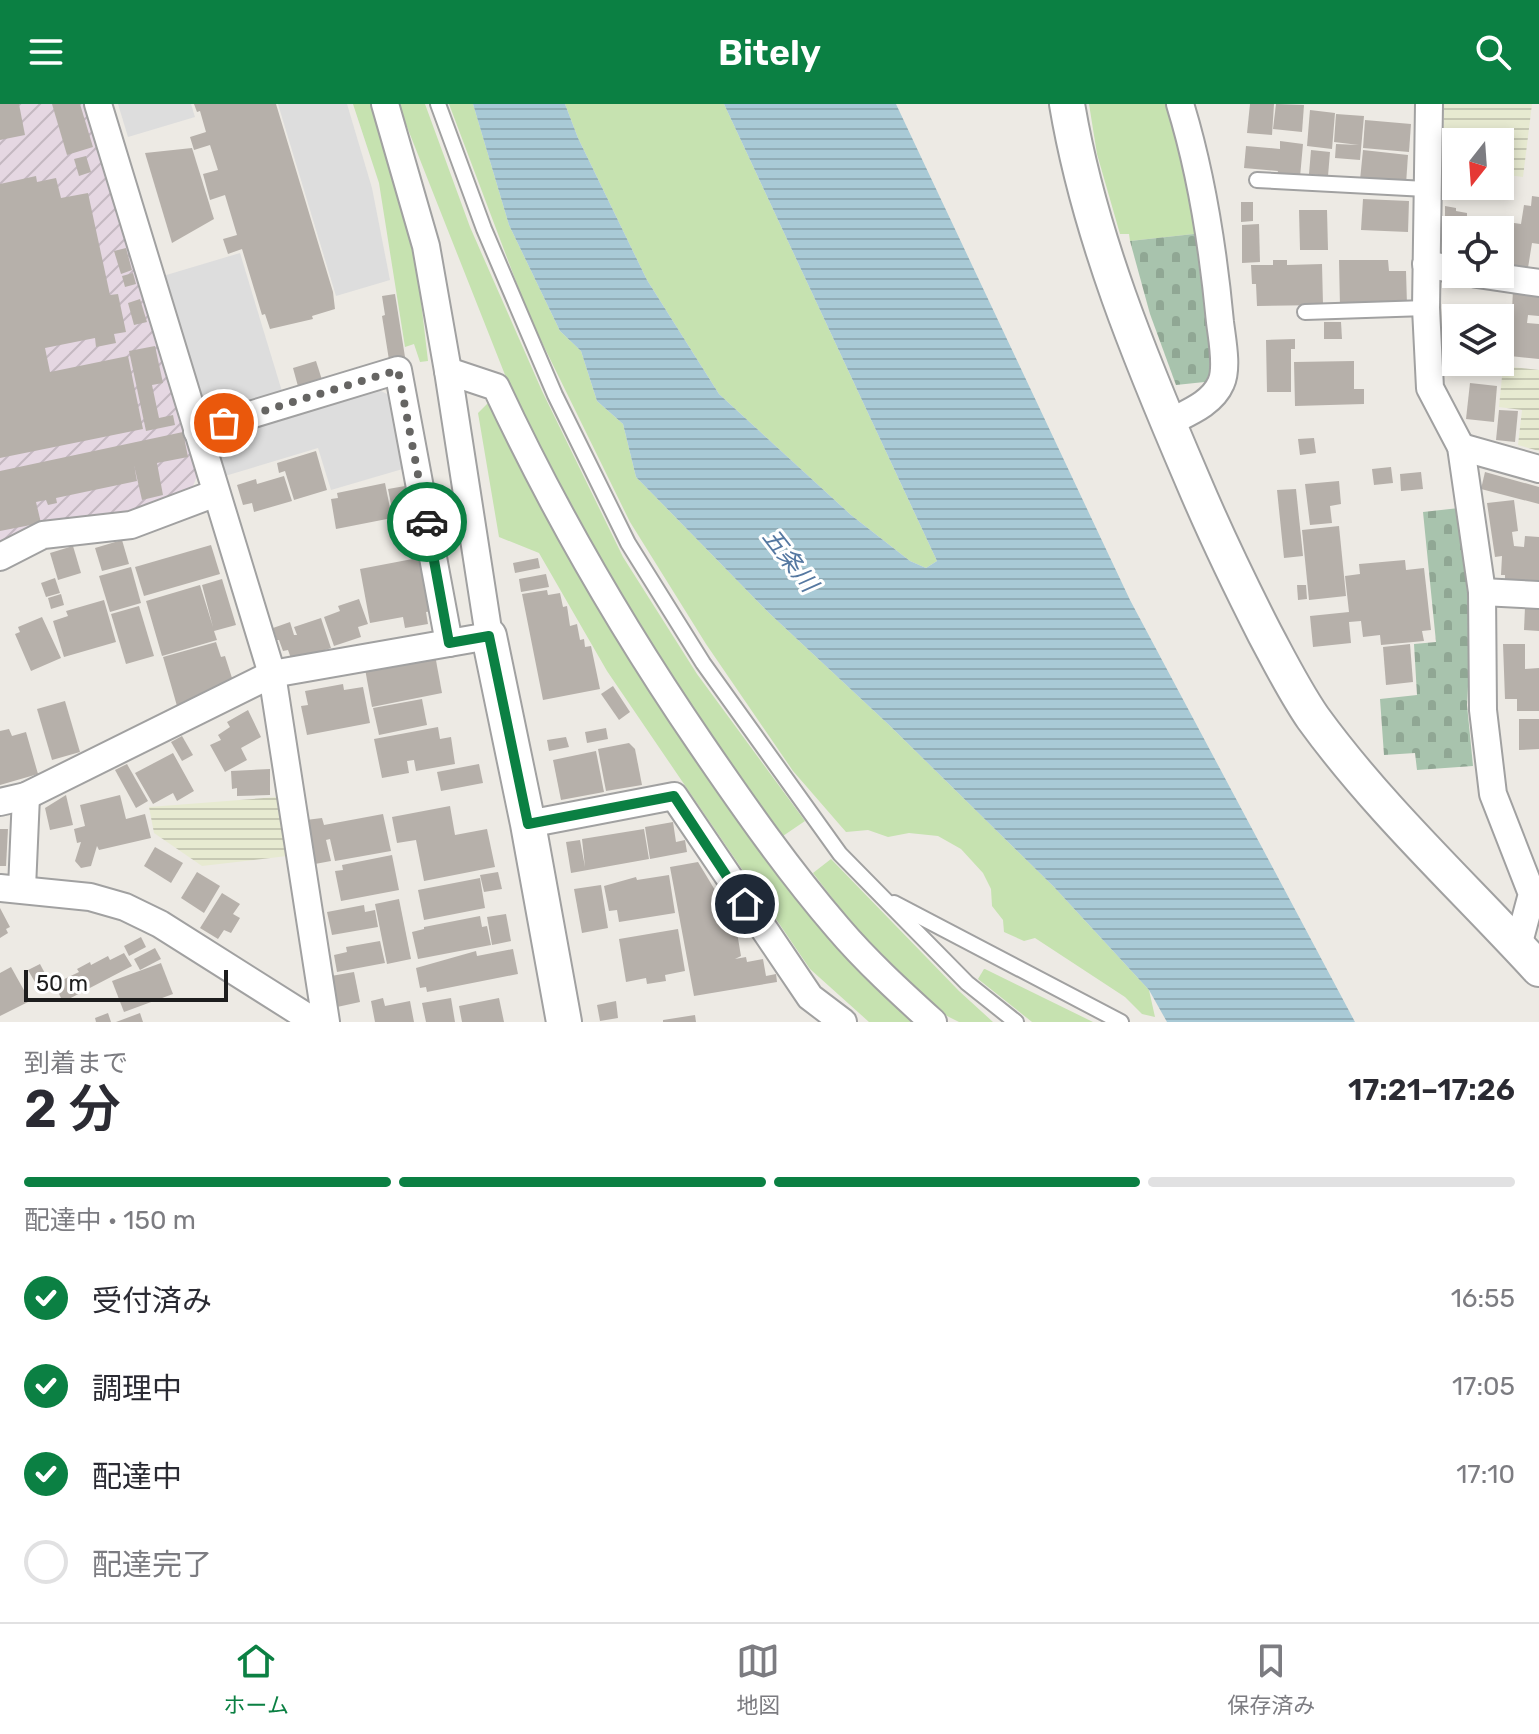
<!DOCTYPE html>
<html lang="ja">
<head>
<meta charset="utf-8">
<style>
  body { margin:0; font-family:Rubik,"Noto Sans JP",sans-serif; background:#f2f2f3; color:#2b2b33; height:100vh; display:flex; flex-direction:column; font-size:30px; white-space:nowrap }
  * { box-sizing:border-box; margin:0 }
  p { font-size:26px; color:#7c7c81 }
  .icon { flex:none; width:44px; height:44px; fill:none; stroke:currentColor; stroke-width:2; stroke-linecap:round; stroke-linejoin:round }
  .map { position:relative; height:918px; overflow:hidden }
  .drawer { display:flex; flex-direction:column; background:#fff; flex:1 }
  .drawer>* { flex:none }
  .needle { width:52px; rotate:197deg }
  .fabs { position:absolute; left:1442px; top:24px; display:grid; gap:16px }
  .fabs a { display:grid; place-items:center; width:72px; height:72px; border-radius:0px; background:#fff; box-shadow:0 4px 12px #0003; font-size:40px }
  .scale { position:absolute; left:24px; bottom:20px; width:204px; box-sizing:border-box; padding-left:8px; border:4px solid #1d1d1d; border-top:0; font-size:22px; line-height:28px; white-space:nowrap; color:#1d1d1d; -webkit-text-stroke:6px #fff; paint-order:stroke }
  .pin { position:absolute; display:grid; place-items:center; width:68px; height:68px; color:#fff; margin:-34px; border:4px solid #fff; border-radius:50%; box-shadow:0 2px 8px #0007 }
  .courier { position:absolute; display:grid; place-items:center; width:80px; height:80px; margin:-40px; border:6px solid #0b8043; border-radius:50%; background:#fff; color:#222; box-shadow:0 2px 10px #0007 }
  .overview em { font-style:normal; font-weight:600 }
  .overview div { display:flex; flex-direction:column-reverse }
  .overview { display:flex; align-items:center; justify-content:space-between; height:136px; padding:0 24px }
  h1 { font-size:52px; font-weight:600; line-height:60px }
  .bar { display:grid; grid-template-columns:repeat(4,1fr); gap:12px 8px; align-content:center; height:96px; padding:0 24px }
  .bar i { height:10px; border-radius:6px; background:#e1e1e2 }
  .bar .on { background:#0b8043 }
  .bar p { grid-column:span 4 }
  ol { padding:0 24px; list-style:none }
  li { display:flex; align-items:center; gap:24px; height:88px }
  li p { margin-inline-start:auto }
  li .icon { padding:8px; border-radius:50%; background:#0b8043; color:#fff; stroke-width:4 }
  li:last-child { color:#7c7c81 }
  li i { width:44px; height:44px; border:4px solid #e1e1e2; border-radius:50% }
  header { display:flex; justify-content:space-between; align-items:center; height:104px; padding:0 24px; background:#0b8043; color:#fff; font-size:36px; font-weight:600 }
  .menu { display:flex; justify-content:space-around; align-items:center; height:112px; border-top:2px solid #e1e1e2; background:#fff; font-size:22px; color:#7c7c81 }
  .menu a { display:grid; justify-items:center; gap:4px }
  .menu .on { color:#0b8043 }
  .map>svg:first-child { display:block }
  .industrial { fill:url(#industrial-furrows) }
  .farmland { fill:url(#farmland-rules) }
  .grass { fill:#c6e2b0 }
  .cemetery { fill:url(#cemetery-stones) }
  .parking { fill:#ddd }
  .water { fill:url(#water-rules) }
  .building { fill:#b6b0aa }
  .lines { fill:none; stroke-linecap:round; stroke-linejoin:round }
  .service-casing { stroke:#a1a1a1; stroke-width:18 }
  .minor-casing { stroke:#a1a1a1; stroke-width:30 }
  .tertiary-casing { stroke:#a1a1a1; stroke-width:38 }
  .service { stroke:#fff; stroke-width:14 }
  .minor { stroke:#fff; stroke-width:26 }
  .tertiary { stroke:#fff; stroke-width:34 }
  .done { stroke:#666563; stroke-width:8; stroke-dasharray:0 14.4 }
  .route { stroke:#0b8043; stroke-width:10 }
  .labels { text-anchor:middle; stroke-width:6; stroke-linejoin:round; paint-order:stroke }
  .water-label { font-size:24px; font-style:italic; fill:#5578a1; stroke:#fff }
</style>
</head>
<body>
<header><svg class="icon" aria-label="menu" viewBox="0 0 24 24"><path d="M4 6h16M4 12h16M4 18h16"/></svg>Bitely<svg class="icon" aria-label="search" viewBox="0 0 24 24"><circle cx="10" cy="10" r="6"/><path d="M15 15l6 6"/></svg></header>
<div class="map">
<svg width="1539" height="918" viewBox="0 0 1539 918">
  <defs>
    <pattern id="industrial-furrows" width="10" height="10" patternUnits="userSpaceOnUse" patternTransform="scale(2)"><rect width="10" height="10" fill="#e5d7e2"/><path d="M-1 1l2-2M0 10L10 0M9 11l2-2" fill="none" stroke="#c4b8c1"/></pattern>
    <pattern id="farmland-rules" width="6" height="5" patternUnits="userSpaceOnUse" patternTransform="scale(2)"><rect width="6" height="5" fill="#e7ead1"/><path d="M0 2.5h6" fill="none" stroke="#c6c8b3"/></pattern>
    <pattern id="cemetery-stones" width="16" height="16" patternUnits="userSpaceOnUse" patternTransform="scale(2)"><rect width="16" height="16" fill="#a8c3ad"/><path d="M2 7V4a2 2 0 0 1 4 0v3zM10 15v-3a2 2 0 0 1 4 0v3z" fill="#90a794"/></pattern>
    <pattern id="water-rules" width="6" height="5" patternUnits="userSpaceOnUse" patternTransform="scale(2)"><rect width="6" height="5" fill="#a9cad6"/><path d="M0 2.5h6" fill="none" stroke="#91adb7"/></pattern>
  </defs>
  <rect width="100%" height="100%" fill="#edeae4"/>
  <path class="industrial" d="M0 0H85L199 368 192 384 128 409 0 442Z"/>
  <g class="farmland">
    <path d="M1444 0H1532L1523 73 1500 70V38H1456V64L1442 63Z"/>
    <path d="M1503 262 1539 266V347L1518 341 1522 306 1499 303Z"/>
    <path d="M277 693 287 752 202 762 154 729 149 703Z"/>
  </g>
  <g class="grass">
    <path d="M353 0H372L395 64 394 77 417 163 428 257 420 258 414 240 405 243 379 79Z"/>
    <path d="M398 0H425L470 123 542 287 623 453 697 570 805 717 780 734 710 637 608 471 524 319Z"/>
    <path d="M449 0H473L509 121 560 227 581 247 597 297 623 320 636 373 769 509 888 620 1054 783 1149 886 1155 913 1142 910 1125 893 1035 834 1024 837 1004 828 1003 816 992 802 991 785 983 769 961 745 938 732 909 729 888 733 868 726 846 728 793 667 706 540 630 418 529 212Z"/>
    <path d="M565 0H724L937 457 926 464 910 457 851 411 719 290 647 176 578 34Z"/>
    <path d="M1089 0H1167L1203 129 1130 137 1129 130H1120L1097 50Z"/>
    <path d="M489 298 586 483 699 658 781 768 866 873 915 918H869L810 865 607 567 539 449 499 433 478 309Z"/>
    <path d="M831 755 959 887 993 918H959L941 909 852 820 813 769Z"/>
    <path d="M984 865H985L1093 918H1032L978 875Z"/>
  </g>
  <g class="cemetery">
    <path d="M1203 129 1214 277 1176 281 1150 210 1130 137Z"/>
    <path d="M1459 404 1471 528 1467 601 1473 662 1417 666 1415 649 1384 651 1380 595 1417 591 1414 540 1436 538 1423 408Z"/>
  </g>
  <g class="parking">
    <path d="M118 0H191L195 13 128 33Z"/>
    <path d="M278 0H347L372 84 390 176 336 192Z"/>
    <path d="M240 149 284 294 217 313 204 308 163 172Z"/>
    <path d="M373 283 391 292 406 364 331 386 318 344 225 372 216 342 224 327Z"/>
  </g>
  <path class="water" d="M473 0H565L578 34 647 176 719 290 851 411 910 457 926 464 937 457 724 0H896L1130 496 1355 918H1167L1149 886 1054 783 888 620 769 509 636 373 623 320 597 297 581 247 560 227 509 121Z"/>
  <g class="building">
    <path d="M0 0H19L25 31 0 36Z"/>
    <path d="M52 0H80L93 43 67 51Z"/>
    <path d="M194 0H276L333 188 335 205 312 212 313 215 270 225 265 210 262 211 242 145 228 150 223 135 237 131 225 91 210 96 203 70 218 66 210 41 194 46 190 33 206 28 200 7 197 8Z"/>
    <path d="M1250 0H1274L1272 31 1247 29Z"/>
    <path d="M1276 0 1304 1 1302 28 1273 25Z"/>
    <path d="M1310 6 1335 9 1332 45 1307 42Z"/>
    <path d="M1336 10 1364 12 1360 56 1335 54 1336 40 1359 41 1334 38Z"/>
    <path d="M1365 16 1411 20 1409 48 1363 44Z"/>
    <path d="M1280 37 1303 40 1300 73 1277 71 1278 67 1244 64 1246 42 1280 45Z"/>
    <path d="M192 44 214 115 172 139 145 49Z"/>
    <path d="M1311 46 1330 48 1328 72 1309 70Z"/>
    <path d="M1363 46 1408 51 1406 80 1360 76Z"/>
    <path d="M86 52 91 68 79 72 74 55Z"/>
    <path d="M36 72 37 78 56 74 61 94 88 89 110 191 118 190 126 228 114 230 116 239 96 243 95 234 45 244 50 268 128 252 143 325 0 354V80Z"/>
    <path d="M1500 79 1505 80 1503 94 1486 91 1488 82H1500Z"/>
    <path d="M1532 92 1539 93V140L1532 139 1527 170 1505 167 1506 160 1500 159V126H1456V152L1446 150 1450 122 1445 121V102L1456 104V107L1467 109V112L1521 120 1524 101 1531 102Z"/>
    <path d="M1363 95 1409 97 1408 128 1361 126Z"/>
    <path d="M1241 98H1253V117L1241 118Z"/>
    <path d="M1299 106H1327L1328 146H1300Z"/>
    <path d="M1259 120 1260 158 1242 159V121Z"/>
    <path d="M126 144 132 166 121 170 114 147Z"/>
    <path d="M1273 156H1287V161L1322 160 1323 201 1257 202 1256 180H1252L1251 161H1273Z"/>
    <path d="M1339 156H1388L1389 167H1406L1407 201 1340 203Z"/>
    <path d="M133 169 136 180 125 183 122 172Z"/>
    <path d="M1513 185 1539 188V212L1528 211 1527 219 1539 220V255L1510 252Z"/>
    <path d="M395 190 405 253 389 256 382 212 385 211 382 192Z"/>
    <path d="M140 195 147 218 134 221 128 199Z"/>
    <path d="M1447 211H1456V246L1444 244Z"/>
    <path d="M1500 216 1509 217 1505 251H1500Z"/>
    <path d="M1324 218H1341L1342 235H1324Z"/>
    <path d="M1295 235V245H1291V288H1267L1266 236Z"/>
    <path d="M155 242 163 279 152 281 159 314 173 311 175 321 146 327 129 247Z"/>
    <path d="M316 257 323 279 299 286 293 264Z"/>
    <path d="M1354 257V285H1364V300L1295 302 1294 258Z"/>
    <path d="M1470 279 1497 282 1494 318 1466 315Z"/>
    <path d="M1499 306 1518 307 1515 338 1496 336Z"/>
    <path d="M183 328 188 353 157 359 163 391 142 396 134 361 137 377 56 394 57 399 48 401 46 396 36 398 41 419 0 427V367Z"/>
    <path d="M1314 334 1316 349 1300 351 1298 335Z"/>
    <path d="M316 347 327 386 294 396 285 367 279 369 277 359Z"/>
    <path d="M1391 363 1393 379 1374 381 1372 365Z"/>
    <path d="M1421 368 1423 385 1401 387 1400 370Z"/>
    <path d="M1485 368 1539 383V400L1481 385Z"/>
    <path d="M284 372 292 397 254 408 252 399 243 401 237 381 256 375 257 380Z"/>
    <path d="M1339 377 1341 400 1330 402 1332 419 1310 421 1305 380Z"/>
    <path d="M385 379 392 414 336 425 331 395 338 394 337 389Z"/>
    <path d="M411 381 416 410 394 415 388 385Z"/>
    <path d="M1296 385 1303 452 1284 454 1277 386Z"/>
    <path d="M1514 396 1518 427 1512 428 1514 442 1524 443 1525 432 1539 433V482L1505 480V471H1501L1502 452 1495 453 1487 399Z"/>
    <path d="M1339 422 1346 492 1309 496 1302 426Z"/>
    <path d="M122 436 129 460 102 467 95 444Z"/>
    <path d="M211 441 220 470 144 492 135 463Z"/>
    <path d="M73 442 81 469 58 476 50 449Z"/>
    <path d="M423 453 434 507 426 508 428 520 405 524 403 513 370 519 360 465Z"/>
    <path d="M538 454 540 464 515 469 513 459Z"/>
    <path d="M1405 456 1406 466 1424 464 1431 526 1422 527 1424 537 1381 541 1380 531 1363 533 1361 517 1349 518 1351 539 1313 543 1310 512 1349 508 1345 472 1360 470 1359 460Z"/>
    <path d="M131 463 141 499 110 508 99 472Z"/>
    <path d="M546 470 549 483 521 488 519 475Z"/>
    <path d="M55 474 60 489 46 493 41 479Z"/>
    <path d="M222 475 236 521 214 527 217 536 162 552 146 497 200 481 213 523 202 481Z"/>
    <path d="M1297 481H1306L1307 495 1298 496Z"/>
    <path d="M547 486 548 491 560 489 563 503 567 502 570 522 577 520 580 536 584 535 585 543 591 542 600 585 543 596 522 490Z"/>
    <path d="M61 490 64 501 51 505 48 494Z"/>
    <path d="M359 495 368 520 358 523 361 533 334 542 324 513 340 507 338 502Z"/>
    <path d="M104 496 116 538 64 553 53 517 68 512 66 507Z"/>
    <path d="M139 502 154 552 126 560 111 510Z"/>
    <path d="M1525 503 1539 504V527L1524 526Z"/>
    <path d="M42 513 61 554 31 567 15 530 20 528 18 523Z"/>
    <path d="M321 514 331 544 292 557 288 546 283 547 279 536H277L273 524 290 518 294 531H297L294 523Z"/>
    <path d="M216 538 221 553 225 552 232 574 177 602 163 553Z"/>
    <path d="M1410 540 1413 578 1386 581 1383 543Z"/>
    <path d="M1503 540H1525V565L1539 564V607H1517V595H1505Z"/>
    <path d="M435 551 442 589 372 603 365 565Z"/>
    <path d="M343 580 344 586 363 583 370 619 307 631 301 602 308 601 305 587Z"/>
    <path d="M613 582 630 608 619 616 601 590Z"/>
    <path d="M422 595 427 621 379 631 373 604Z"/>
    <path d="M65 597 80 648 52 656 37 605Z"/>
    <path d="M248 606 261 633 241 644 247 656 225 668 210 641 221 636 218 631 230 623 227 618Z"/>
    <path d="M1519 615H1539V645L1519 646Z"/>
    <path d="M438 623 440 635 451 633 455 660 416 667 414 656 407 657 409 669 382 674 374 635Z"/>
    <path d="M606 624 608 635 587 639 585 628Z"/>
    <path d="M9 625 12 632 26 628 38 670 0 681V627Z"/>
    <path d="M182 632 193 651 182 657 171 638Z"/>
    <path d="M566 633 569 643 549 647 547 636Z"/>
    <path d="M629 639 635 645 642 681 606 687 598 645Z"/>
    <path d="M596 647 604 688 561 696 553 656Z"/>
    <path d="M173 649 194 687 177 697 173 689 153 700 135 669Z"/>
    <path d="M127 660 148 697 136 704 115 666Z"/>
    <path d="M479 660 483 679 441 687 437 668Z"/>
    <path d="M270 665V691L237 692V684L232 685 231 667Z"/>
    <path d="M66 691 73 721 50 726 45 704Z"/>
    <path d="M120 691 126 715 145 710 151 734 99 746 97 742 91 762 81 764 75 757 81 738 77 739 74 725 85 722 80 701Z"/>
    <path d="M450 702 455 731 487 725 495 763 424 777 416 736 397 739 392 713Z"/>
    <path d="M383 710 391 747 335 757 330 735 326 736 331 757 315 760 306 716 322 714 324 721Z"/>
    <path d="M673 718 676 738 685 736 687 748 650 755 645 723Z"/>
    <path d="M0 725H8L6 762H0Z"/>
    <path d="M644 725 649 755 571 769 566 738 580 736 585 763 582 735Z"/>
    <path d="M155 743 183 759 171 779 144 762Z"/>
    <path d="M392 751 399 786 341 797 335 767 343 766 342 761Z"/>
    <path d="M698 758 721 796H725L727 812 734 811 741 852 735 855 746 853 747 858 763 855 766 872 776 870 777 878 694 892 670 763Z"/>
    <path d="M197 768 220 782 204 809 181 794Z"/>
    <path d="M498 768 502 785 484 788 480 771Z"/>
    <path d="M669 771 675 809 619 818 617 806 609 807 604 782 636 773 637 776Z"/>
    <path d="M480 774 485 804 424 816 418 786Z"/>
    <path d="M601 781 608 824 582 829 574 785Z"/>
    <path d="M222 789 240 800 233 810 240 814 231 829 224 826 218 835 200 824Z"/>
    <path d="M399 795 411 855 387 860 375 800Z"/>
    <path d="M364 801 365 808 375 806 378 823 332 831 327 808Z"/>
    <path d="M0 804 10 823 6 825 8 829 0 834Z"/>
    <path d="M506 810 511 837 492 841 487 813Z"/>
    <path d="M480 812 482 823 487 822 491 841 418 855 412 828 424 825V823Z"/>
    <path d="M678 825 685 867 665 871 666 877 647 880 646 874 626 878 619 835Z"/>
    <path d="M141 833 146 843 129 852 124 842Z"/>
    <path d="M380 837 385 859 337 868 334 851 347 848 346 843Z"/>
    <path d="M155 844 161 855 140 866 134 855Z"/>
    <path d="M513 845 518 870 427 888 426 883 420 884 416 864 476 847 477 852Z"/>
    <path d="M124 849 132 862 63 898 54 880 79 868 77 865 90 858 91 861 108 852 110 856Z"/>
    <path d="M161 859 173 890 124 908 112 877Z"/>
    <path d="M40 860 50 879 39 885 28 866Z"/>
    <path d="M11 863 30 897 0 912V869Z"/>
    <path d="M354 868 360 898 337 903 331 872Z"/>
    <path d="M383 894 385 902 410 897 414 918H375L371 897Z"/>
    <path d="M451 894 455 918H426L422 899Z"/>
    <path d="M499 894 504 918H462L459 902Z"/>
    <path d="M616 897 618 914 600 917 597 901Z"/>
    <path d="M108 909 111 918H96L95 914Z"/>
    <path d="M140 909 143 918H116Z"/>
    <path d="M695 911 696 918H663V916Z"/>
  </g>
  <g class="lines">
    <defs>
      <g id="service">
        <path d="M438 0 484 125 555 291 628 439 703 559 840 750 967 879 1016 918"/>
        <path d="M1257 76 1426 85"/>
        <path d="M1305 208 1426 204"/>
        <path d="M894 799 1121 918"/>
      </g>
      <g id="minor">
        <path d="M98 0 272 570 326 918"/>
        <path d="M1429 0 1426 204 1430 284 1461 343 1482 488 1483 606 1493 690 1532 790 1518 842"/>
        <path d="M1426 160 1456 166"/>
        <path d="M1477 170 1539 179"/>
        <path d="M448 267 496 283C554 407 623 526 701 640 744 703 788 766 838 824 866 857 901 889 933 918"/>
        <path d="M1168 319C1187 309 1212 300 1221 279 1228 264 1222 235 1220 218 1213 144 1202 71 1180 0"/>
        <path d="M197 327 398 266 449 539"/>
        <path d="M1461 343 1539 365"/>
        <path d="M0 453 43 431 131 421 216 389"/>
        <path d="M1482 488 1539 491"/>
        <path d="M0 698 26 692 272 570 489 532 448 267 426 142 385 0"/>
        <path d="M528 720 674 692 810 893 843 918"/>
        <path d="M0 784 90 793 125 803 160 820 315 918"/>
        <path d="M22 784 26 692"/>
      </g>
      <g id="tertiary">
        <path d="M1067 0C1089 131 1141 256 1193 377 1215 429 1239 479 1265 530 1280 558 1295 588 1313 614 1379 705 1463 782 1539 865"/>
        <path d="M489 532 528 720 564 918"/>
      </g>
    </defs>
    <use href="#service" class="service-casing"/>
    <use href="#minor" class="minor-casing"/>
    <use href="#tertiary" class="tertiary-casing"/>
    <use href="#service" class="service"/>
    <use href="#minor" class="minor"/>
    <use href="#tertiary" class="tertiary"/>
  </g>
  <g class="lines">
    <path class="done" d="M224 319 398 266 427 418"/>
    <path class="route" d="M427 418 449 539 489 532 528 720 674 692 745 800"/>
  </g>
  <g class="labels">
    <g class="water-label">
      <text transform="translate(790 456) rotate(52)" y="8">五条川</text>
    </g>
  </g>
</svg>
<div class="fabs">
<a><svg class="needle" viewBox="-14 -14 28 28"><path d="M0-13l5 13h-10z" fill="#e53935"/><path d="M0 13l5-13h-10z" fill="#7c7c81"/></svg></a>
<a><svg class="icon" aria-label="locate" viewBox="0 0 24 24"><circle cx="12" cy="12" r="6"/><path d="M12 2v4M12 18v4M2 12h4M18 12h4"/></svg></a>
<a><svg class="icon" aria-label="layers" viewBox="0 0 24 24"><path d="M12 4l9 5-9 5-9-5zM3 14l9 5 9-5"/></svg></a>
</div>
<div class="scale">50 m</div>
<div class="pin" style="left:224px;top:319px;background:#ea580c"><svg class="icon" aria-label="bag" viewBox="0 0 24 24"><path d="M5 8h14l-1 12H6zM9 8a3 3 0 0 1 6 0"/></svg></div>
<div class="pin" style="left:745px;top:800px;background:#1f2937"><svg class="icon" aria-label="home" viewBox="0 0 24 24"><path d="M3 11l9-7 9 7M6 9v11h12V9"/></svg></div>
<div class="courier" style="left:427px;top:418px"><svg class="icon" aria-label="car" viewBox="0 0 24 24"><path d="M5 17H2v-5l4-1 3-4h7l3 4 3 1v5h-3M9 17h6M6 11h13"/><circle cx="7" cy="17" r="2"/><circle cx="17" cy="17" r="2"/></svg></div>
</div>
<section class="drawer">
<div class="overview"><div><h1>2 分</h1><p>到着まで</p></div><em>17:21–17:26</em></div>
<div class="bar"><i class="on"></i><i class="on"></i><i class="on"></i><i></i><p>配達中 · 150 m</p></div>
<ol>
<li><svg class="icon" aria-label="check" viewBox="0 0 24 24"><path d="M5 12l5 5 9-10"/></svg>受付済み<p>16:55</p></li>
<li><svg class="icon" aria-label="check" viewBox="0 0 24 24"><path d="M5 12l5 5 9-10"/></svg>調理中<p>17:05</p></li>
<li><svg class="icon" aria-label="check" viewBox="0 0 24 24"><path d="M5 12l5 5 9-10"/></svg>配達中<p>17:10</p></li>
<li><i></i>配達完了</li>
</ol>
</section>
<nav class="menu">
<a class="on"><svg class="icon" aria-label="home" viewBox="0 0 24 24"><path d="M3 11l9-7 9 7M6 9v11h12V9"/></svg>ホーム</a>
<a><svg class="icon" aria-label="map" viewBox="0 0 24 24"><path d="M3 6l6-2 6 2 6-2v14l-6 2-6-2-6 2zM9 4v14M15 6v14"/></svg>地図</a>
<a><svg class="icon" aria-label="saved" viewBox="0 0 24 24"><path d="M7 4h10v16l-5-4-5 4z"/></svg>保存済み</a>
</nav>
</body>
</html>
